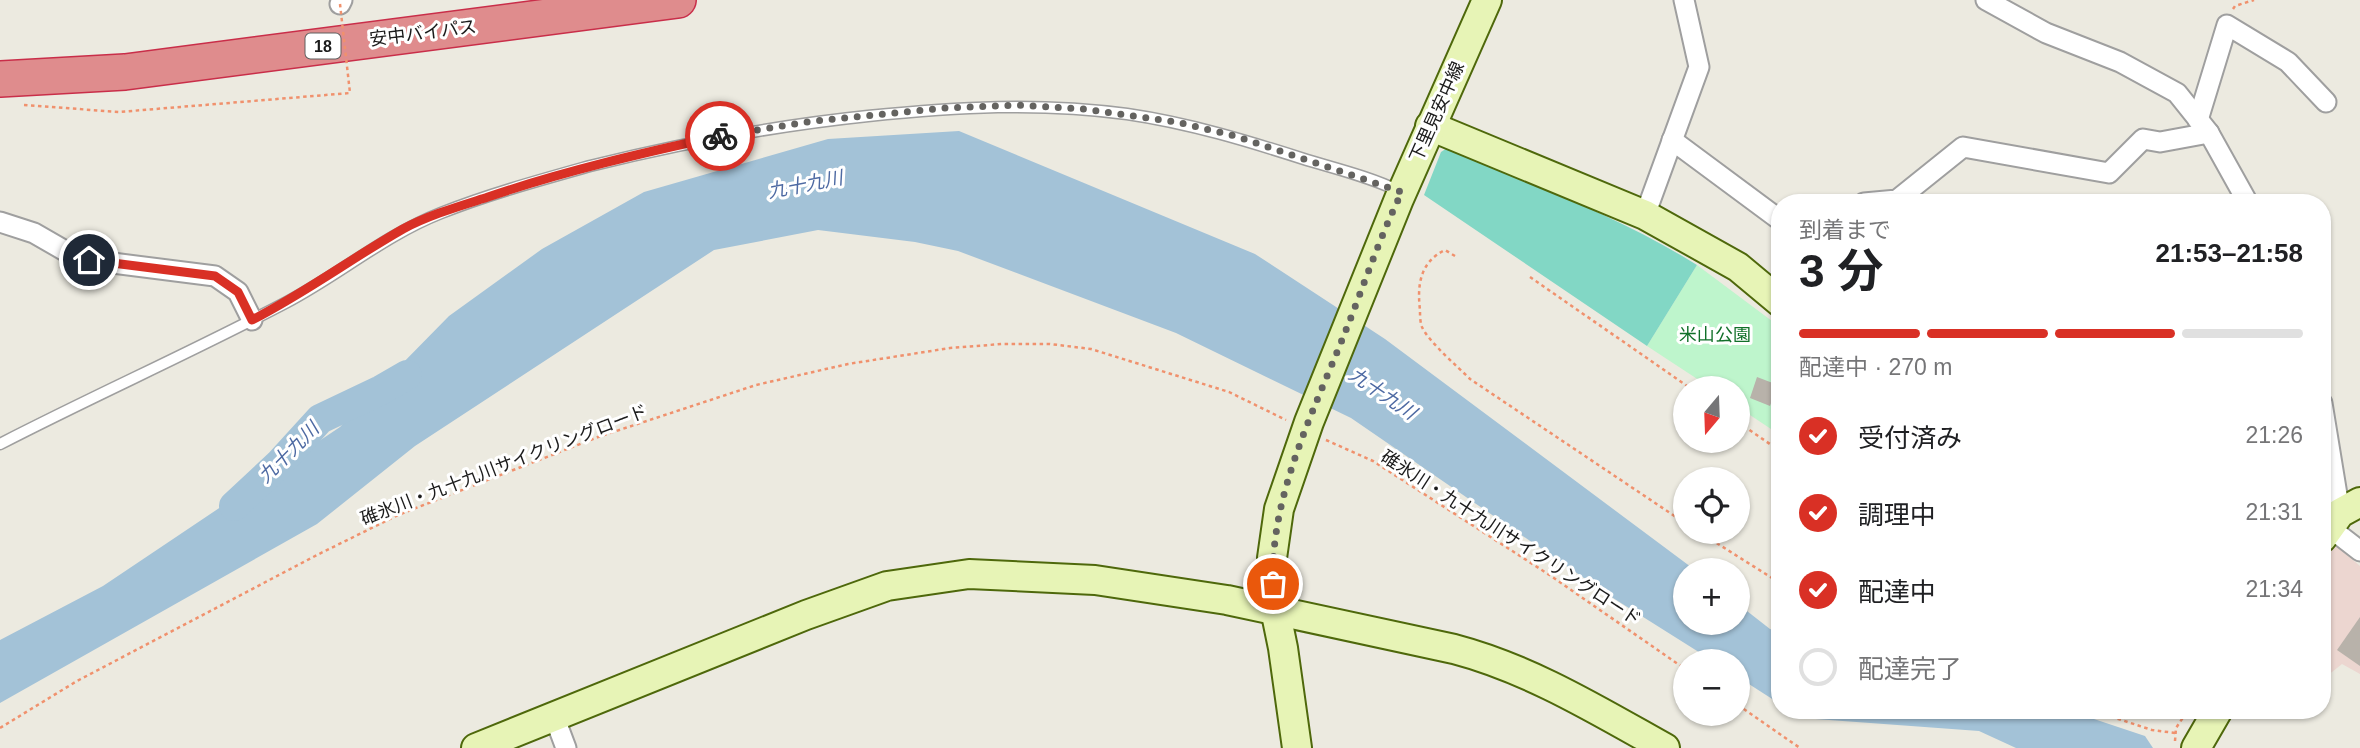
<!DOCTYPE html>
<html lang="ja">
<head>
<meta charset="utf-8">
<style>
  body { margin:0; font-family:Arial,"Noto Sans JP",sans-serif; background:#f6f6f6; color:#202124; height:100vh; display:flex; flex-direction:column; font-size:26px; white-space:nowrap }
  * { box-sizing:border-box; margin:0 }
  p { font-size:23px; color:#757577 }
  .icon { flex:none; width:38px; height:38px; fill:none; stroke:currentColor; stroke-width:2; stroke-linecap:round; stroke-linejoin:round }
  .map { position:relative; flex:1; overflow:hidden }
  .drawer { position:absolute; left:1771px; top:194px; width:560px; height:525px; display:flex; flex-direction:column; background:#fff; border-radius:28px; box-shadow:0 2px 5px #0004 }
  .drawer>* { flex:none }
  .needle { width:46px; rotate:199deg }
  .fabs { position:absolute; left:1673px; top:376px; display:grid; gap:14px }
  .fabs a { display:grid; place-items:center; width:77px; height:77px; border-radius:50%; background:#fff; box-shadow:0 2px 5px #0004; font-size:35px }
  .pin { position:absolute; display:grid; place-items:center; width:60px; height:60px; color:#fff; margin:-30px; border:4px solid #fff; border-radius:50%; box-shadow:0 2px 7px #0007 }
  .courier { position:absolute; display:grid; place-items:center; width:70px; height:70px; margin:-35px; border:5px solid #d93025; border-radius:50%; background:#fff; color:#222; box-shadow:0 2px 9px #0007 }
  .summary em { font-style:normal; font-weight:700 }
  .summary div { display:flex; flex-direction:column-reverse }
  .summary { display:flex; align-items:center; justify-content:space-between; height:119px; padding:0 28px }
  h1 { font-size:46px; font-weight:700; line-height:52px }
  .bar { display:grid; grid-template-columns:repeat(4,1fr); gap:10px 7px; align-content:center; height:84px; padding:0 28px }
  .bar i { height:9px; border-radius:5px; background:#e0e0e0 }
  .bar .selected { background:#d93025 }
  .bar p { grid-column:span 4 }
  ol { padding:0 28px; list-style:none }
  li { display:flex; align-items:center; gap:21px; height:77px }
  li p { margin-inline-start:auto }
  li .icon { padding:7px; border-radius:50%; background:#d93025; color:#fff; stroke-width:4 }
  li:last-child { color:#757577 }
  li i { width:38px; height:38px; border:4px solid #e0e0e0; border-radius:50% }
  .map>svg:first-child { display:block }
  .commercial { fill:#ecd6d0 }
  .park { fill:#bef5cc }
  .pitch { fill:#82d7c5 }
  .water { fill:#a3c2d7 }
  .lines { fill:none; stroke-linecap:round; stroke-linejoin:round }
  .river { stroke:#a3c2d7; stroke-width:30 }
  .building { fill:#b8b2aa }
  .lane-casing { stroke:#9f9f9f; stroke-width:13 }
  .street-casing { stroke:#9f9f9f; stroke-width:23 }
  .secondary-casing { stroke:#4e680b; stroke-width:32 }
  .highway-casing { stroke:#c92e49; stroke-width:38 }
  .path { stroke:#f0916d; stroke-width:2.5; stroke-dasharray:3.5 3.5; stroke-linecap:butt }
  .lane { stroke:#fff; stroke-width:10 }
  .street { stroke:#fff; stroke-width:19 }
  .secondary { stroke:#e7f4b6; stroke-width:28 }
  .highway { stroke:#df8c8d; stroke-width:35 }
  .path-bridge { stroke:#f0916d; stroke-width:2.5; stroke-dasharray:3.5 3.5; stroke-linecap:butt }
  .done { stroke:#646360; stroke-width:7; stroke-dasharray:0 12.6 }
  .route { stroke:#d93025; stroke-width:9 }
  .labels { text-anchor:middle; stroke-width:6; stroke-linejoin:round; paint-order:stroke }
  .shield { fill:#fff; stroke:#5f5f5f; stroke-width:2 }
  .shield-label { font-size:16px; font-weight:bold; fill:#1b1b1b }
  .street-label { font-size:18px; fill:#1b1b1b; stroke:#fff }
  .park-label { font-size:18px; fill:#117029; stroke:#fff }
  .water-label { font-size:19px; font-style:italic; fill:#4e6aa3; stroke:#fff }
</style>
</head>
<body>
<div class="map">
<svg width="2360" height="748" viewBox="0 0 2360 748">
  <rect width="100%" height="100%" fill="#eceae0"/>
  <path class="commercial" d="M2330 541 2360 566V674L2342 664 2322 680V553Z"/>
  <path class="park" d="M1697 265 1780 327V435L1738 407V388H1711L1647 346Z"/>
  <path class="pitch" d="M1447 148C1531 184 1619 216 1697 265L1647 346 1424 195 1441 152Z"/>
  <g class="water">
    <path d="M959 131 1255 254 1385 339 1695 570H1685V623H1738V604L1770 629 1780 632V704L1738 677V662L1713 661 1613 598 1351 418 1176 333 958 251 915 242 818 230 714 250 415 446 317 524 0 703V640L103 586 340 427 449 316 542 249 644 192 828 139Z"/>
    <path d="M1791 711H2070L2145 736 2153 748H2016L1979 731 1802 718Z"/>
  </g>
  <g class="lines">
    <path class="river" d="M234 506 279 464 320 419 381 390 407 375"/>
  </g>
  <g class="building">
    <path d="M1757 377 1778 385 1770 406 1750 398Z"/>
    <path d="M2360 617V666L2337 650Z"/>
  </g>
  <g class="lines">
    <defs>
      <path id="lane" d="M0 444C95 395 192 352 287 302 340 274 385 235 441 213 489 194 540 180 590 166 682 143 773 126 868 116 956 107 1039 102 1127 114 1189 123 1248 141 1307 160 1337 169 1370 177 1399 191"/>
      <g id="street">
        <path d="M1986 0 2046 33 2120 62 2177 93 2209 133 2248 203"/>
        <path d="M340 4 342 0"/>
        <path d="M2198 120 2227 25 2288 62 2326 102"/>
        <path d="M1672 140 1780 220"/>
        <path d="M1864 203 1897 200 1963 147 2109 173 2143 139 2160 142 2209 133"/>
        <path d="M1645 215 1699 67 1684 0"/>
        <path d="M0 222 34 233 67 252 89 260 215 276 238 292 252 320"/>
        <path d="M2322 403 2340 513"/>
        <path d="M2329 527 2360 551"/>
        <path d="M554 716 566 748"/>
      </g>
      <g id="secondary">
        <path d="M1430 126 1645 215 1738 267 1780 302"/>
        <path d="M2322 538 2340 513 2360 502"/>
        <path d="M476 748 806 615 887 586 969 574 1095 580 1227 600 1454 649C1530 669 1597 710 1665 748"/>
        <path d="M1297 748 1283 648 1275 609 1272 558 1279 509 1309 422 1399 199 1487 0"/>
        <path d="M2196 748 2218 710"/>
      </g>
      <path id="highway" d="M0 79 125 72 678 0"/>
    </defs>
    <use href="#lane" class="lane-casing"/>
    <use href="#street" class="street-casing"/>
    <use href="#secondary" class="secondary-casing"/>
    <use href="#highway" class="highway-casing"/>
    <g class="path">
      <path d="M2233 9 2235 6 2254 0"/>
      <path d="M24 105 119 112 350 93"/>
      <path d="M1455 256 1445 250C1420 262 1417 285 1420 310 1420 315 1420 322 1422 327 1428 341 1458 367 1470 379L1685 523"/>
      <path d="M1530 277 1690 388"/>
      <path d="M1738 422 1780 451"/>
      <path d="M1326 440 1373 461 1551 576 1685 669"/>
      <path d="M1699 532 1780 583"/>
      <path d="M1738 705 1800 748"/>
      <path d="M2091 710 2152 730 2175 733"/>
      <path d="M0 728 77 681 317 555 398 515 598 437 756 385 848 364 950 348 1002 344H1050L1091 349 1229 392 1286 420"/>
      <path d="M2175 741 2176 728 2188 710"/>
    </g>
    <use href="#lane" class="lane"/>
    <use href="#street" class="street"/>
    <use href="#secondary" class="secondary"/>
    <use href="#highway" class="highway"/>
    <path class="path-bridge" d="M340 4 350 93"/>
  </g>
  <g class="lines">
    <path class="done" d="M720 136 814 121 946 108 1018 105 1083 109 1177 122 1235 136 1402 192C1380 236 1364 285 1346 330 1314 411 1270 495 1273 584"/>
    <path class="route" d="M89 260 215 276 238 292 252 320C305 293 352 258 403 229 429 215 460 206 488 197 564 171 642 153 720 136"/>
  </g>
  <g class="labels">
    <rect class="shield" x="305.5" y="33.5" width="35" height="25" rx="5"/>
    <g class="shield-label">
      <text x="323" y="52">18</text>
    </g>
    <g class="street-label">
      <text transform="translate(423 33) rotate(-7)" y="6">安中バイパス</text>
      <text transform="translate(1437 112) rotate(-66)" y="6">下里見安中線</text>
      <text transform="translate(504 465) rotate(-21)" y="6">碓氷川・九十九川サイクリングロード</text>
      <text transform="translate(1511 538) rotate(33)" y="6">碓氷川・九十九川サイクリングロード</text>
    </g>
    <g class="park-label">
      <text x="1715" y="341">米山公園</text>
    </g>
    <g class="water-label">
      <text transform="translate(805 184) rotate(-11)" y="7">九十九川</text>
      <text transform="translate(1383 393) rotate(34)" y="7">九十九川</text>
      <text transform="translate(288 452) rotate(-45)" y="7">九十九川</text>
    </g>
  </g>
</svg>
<div class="fabs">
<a><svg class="needle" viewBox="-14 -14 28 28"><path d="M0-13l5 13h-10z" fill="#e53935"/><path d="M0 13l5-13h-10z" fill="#757577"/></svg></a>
<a><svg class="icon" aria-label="locate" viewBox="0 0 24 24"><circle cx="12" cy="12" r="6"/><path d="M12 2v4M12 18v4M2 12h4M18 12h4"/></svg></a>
<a>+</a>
<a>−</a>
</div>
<div class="pin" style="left:1273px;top:584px;background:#ea580c"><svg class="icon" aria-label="bag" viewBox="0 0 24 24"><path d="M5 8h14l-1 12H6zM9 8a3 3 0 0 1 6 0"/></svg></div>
<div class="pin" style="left:89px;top:260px;background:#1f2937"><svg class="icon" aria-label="home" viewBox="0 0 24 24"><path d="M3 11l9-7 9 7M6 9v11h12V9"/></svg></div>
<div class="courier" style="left:720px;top:136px"><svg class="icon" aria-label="bike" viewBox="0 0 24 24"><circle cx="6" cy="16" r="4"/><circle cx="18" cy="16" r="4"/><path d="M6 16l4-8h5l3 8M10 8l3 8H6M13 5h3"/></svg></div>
<section class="drawer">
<div class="summary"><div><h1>3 分</h1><p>到着まで</p></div><em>21:53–21:58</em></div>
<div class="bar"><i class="selected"></i><i class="selected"></i><i class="selected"></i><i></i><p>配達中 · 270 m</p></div>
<ol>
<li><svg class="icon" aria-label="check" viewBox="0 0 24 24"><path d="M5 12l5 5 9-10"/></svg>受付済み<p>21:26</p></li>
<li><svg class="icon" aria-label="check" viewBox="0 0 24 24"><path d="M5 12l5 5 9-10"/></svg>調理中<p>21:31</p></li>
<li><svg class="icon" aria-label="check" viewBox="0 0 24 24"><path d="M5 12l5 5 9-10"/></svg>配達中<p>21:34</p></li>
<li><i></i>配達完了</li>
</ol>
</section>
</div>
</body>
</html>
